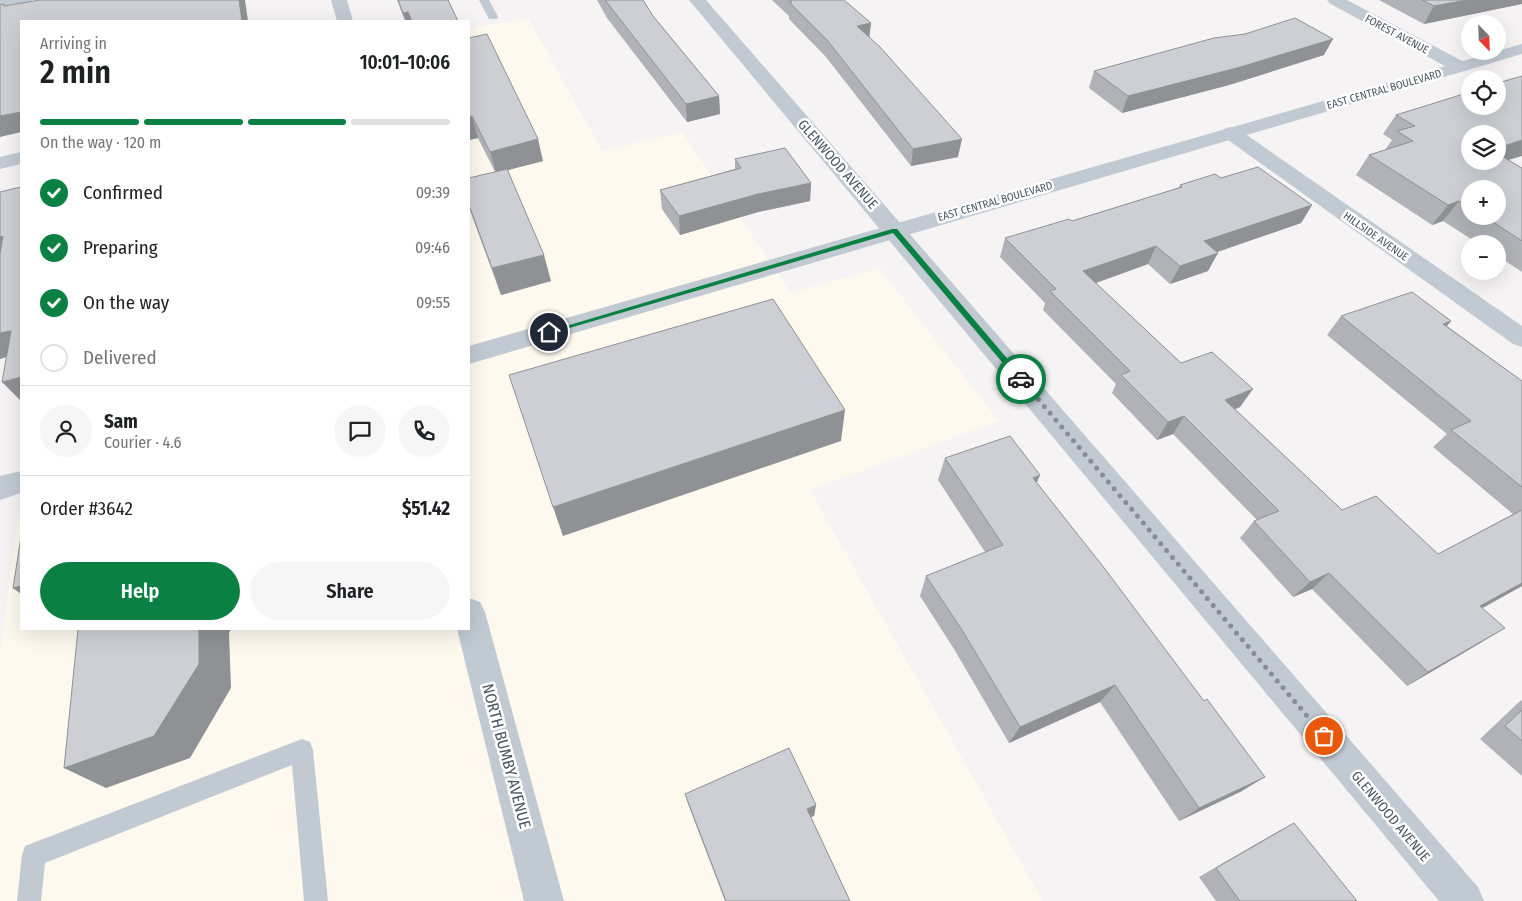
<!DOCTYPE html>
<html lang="en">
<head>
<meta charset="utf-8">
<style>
  body { margin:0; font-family:"Fira Sans Condensed",sans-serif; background:#f6f6f6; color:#202124; height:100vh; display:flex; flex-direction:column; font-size:19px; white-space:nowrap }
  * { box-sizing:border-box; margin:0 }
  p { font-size:16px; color:#757577 }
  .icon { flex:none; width:28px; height:28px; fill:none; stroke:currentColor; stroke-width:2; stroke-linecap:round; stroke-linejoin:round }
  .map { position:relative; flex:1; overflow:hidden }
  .side { position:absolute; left:20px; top:20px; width:450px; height:610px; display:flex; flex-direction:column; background:#fff; border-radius:0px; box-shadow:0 5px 20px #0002 }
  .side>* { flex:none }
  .needle { width:32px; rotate:157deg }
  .buttons { position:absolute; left:1461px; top:15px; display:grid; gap:10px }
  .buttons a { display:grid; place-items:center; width:45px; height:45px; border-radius:50%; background:#fff; box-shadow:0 5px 20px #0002; font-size:25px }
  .pin { position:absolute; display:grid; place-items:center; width:42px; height:42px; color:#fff; margin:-21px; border:2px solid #fff; border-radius:50%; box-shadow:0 1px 5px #0007 }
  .courier { position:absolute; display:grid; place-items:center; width:50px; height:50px; margin:-25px; border:4px solid #0b8043; border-radius:50%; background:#fff; color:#222; box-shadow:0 1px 6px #0007 }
  .headline em { font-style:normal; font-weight:600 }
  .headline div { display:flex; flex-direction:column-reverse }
  .headline { display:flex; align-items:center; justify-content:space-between; height:85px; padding:0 20px }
  h1 { font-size:32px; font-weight:600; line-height:38px }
  .bar { display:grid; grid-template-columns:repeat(4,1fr); gap:8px 5px; align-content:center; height:60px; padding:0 20px }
  .bar i { height:6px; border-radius:4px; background:#e0e0e0 }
  .bar .current { background:#0b8043 }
  .bar p { grid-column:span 4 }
  .line { display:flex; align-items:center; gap:12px; padding:0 20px; border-top:1px solid #e0e0e0 }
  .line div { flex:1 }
  .round { display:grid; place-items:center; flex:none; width:52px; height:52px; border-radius:26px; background:#f6f6f6 }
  ol { padding:0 20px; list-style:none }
  li { display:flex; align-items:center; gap:15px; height:55px }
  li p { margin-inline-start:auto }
  li .icon { padding:5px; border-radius:50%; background:#0b8043; color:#fff; stroke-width:4 }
  li:last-child { color:#757577 }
  li i { width:28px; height:28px; border:2px solid #e0e0e0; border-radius:50% }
  .button { display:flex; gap:10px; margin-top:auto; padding:10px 20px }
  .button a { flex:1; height:58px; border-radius:30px; background:#0b8043; color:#fff; font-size:20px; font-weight:600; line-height:58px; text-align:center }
  .button a+a { background:#f6f6f6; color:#202124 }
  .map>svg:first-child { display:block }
  .commercial { fill:#fdf9ef }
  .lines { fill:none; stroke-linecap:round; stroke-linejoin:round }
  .service { fill:#c1cad2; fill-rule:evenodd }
  .minor { fill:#c1cad2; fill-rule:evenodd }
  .tertiary { fill:#c1cad2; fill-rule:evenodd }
  .wall { fill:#b0b2b7; fill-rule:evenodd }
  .shaded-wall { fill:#909195 }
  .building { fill:#cdcfd5; stroke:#909195 }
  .route { fill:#0b8043 }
  .done { stroke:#868d94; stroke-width:5; stroke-dasharray:0 9 }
  .labels { text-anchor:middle; stroke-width:5; stroke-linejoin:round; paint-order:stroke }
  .far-street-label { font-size:11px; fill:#4a5661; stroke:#fff }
  .street-label { font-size:14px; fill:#4a5661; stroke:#fff }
  .near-street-label { font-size:16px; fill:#4a5661; stroke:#fff }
</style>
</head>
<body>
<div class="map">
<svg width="1522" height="901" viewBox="0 0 1522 901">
  <rect width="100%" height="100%" fill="#f5f3f3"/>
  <path class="commercial" d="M528 18 602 151 682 132 791 293 879 268 999 421 810 490 1043 901H0V653L18 519 21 517V629H469V29Z"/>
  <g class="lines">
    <g class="service">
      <path d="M479 0H489L498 17 497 19H489Z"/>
      <path d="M302 739 310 742 313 750 328 901H304L292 765 45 863 41 901H17L22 855 25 846Z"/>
    </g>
    <g class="minor">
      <path d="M0 0H33L31 3 0 9Z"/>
      <path d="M689 0H706L1478 887 1484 901H1439Z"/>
      <path d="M1327 0H1347L1466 63 1469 67 1466 71H1454L1329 3Z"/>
      <path d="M1231 127 1238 129 1522 326V347L1513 344 1224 137 1221 133 1224 129Z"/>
      <path d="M21 152V164L0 169V157Z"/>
    </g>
    <g class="tertiary">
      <path d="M331 0H347L353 21H337Z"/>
      <path d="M1522 44V54L469 364V346Z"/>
      <path d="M21 471V493L0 500V476Z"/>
      <path d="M469 598 480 602 485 612 564 901H524L457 629H469Z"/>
    </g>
  </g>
  <g class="wall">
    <path d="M397 0H448L458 21H405Z"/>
    <path d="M597 0H643L653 16 719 96 720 114 687 122 607 18Z"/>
    <path d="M772 0H844L871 23 869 37 958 157 911 166 826 57 789 19V16Z"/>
    <path d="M1379 0H1522L1521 4 1424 24Z"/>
    <path d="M469 38 543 161 508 170 551 281 501 295 469 208V178L495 172 478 138 469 140Z"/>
    <path d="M1324 55 1229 85 1122 113 1089 88 1094 71Z"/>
    <path d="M1396 115 1507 160 1522 168V272L1498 256V244H1479L1443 221 1432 225 1356 175 1369 155 1385 150 1392 140 1383 134ZM1470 189 1498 216H1470Z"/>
    <path d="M735 159 811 183 810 201 758 212 680 235 662 209 660 190 735 169Z"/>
    <path d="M1221 178 1312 205 1301 223 1217 252 1208 271 1170 284 1148 264 1096 283 1181 363 1240 407 1235 409 1342 510 1438 554 1513 514 1433 447 1447 434 1327 335 1341 316 1451 321 1447 326 1522 381V586L1483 608 1482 642 1407 686 1312 589 1293 597 1240 538 1254 521 1257 520 1173 434 1157 440 1112 393 1116 384 1043 310 1045 303 1000 257 1005 238 1072 221 1178 188 1180 185Z"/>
    <path d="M945 458 1040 475 1037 482 1242 791 1179 821 1100 702 1009 743 954 649 920 596 926 576 985 552 938 480Z"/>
    <path d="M1522 700V776L1480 739 1519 702Z"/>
    <path d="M685 794 816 805 814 816 811 817 850 901H725L688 804Z"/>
    <path d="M1294 823 1357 901H1216L1199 877 1275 833Z"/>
  </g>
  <g class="shaded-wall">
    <path d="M239 0H245L248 21H242Z"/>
    <path d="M1467 0H1522V4L1424 24 1434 6Z"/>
    <path d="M408 12 411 21H406L403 13Z"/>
    <path d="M871 23 869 40 857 26Z"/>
    <path d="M1333 39 1324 55 1229 85 1122 113 1128 96Z"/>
    <path d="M719 96 720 114 687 122 686 104Z"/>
    <path d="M21 112V132L0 137V116Z"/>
    <path d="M472 116 478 138 469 140V117Z"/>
    <path d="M538 139 543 161 496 173 490 152Z"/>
    <path d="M962 139 958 157 911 166 913 149Z"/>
    <path d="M1522 140V156L1474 170 1498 161V148Z"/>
    <path d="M811 183 810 201 758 212 680 235 679 216 758 194Z"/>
    <path d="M1459 201 1443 221 1432 225 1448 205Z"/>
    <path d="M1312 205 1301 223 1194 260 1204 241Z"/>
    <path d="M3 236 0 261V237Z"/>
    <path d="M1156 246 1148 264 1076 290 1083 271Z"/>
    <path d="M1218 253 1208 271 1170 284 1180 266Z"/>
    <path d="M544 255 551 281 501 295 492 268Z"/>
    <path d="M1451 321 1435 339 1443 324Z"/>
    <path d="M11 331 21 353 0 359V333Z"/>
    <path d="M21 377V401L2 382Z"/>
    <path d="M1253 389 1240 407 1213 418 1225 400Z"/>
    <path d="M845 410 841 441 563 536 553 507Z"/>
    <path d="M1184 416 1173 434 1157 440 1168 422Z"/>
    <path d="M1040 475 1030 497 1033 478Z"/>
    <path d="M1329 573 1312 589 1293 597 1310 582Z"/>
    <path d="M1522 583V586L1458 621 1480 606Z"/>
    <path d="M21 586V594L13 588Z"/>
    <path d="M1505 628 1482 642 1407 686 1428 672Z"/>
    <path d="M199 629H231L229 633 231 688 190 758 106 788 64 768Z"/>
    <path d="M1115 685 1100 702 1009 743 1020 727Z"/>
    <path d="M1265 777 1242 791 1179 821 1199 808Z"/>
    <path d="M816 805 814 816 805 819 807 809Z"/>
  </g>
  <g class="building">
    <path d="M40 0H239L242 21H21V112L0 116V5L4 4V6Z"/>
    <path d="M398 0H448L458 21H412L408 12 403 13Z"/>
    <path d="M605 0H643L653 16 719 96 686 104Z"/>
    <path d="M790 0H844L871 23 857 26 880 47 962 139 913 149 827 40 789 2H792Z"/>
    <path d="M1422 0H1467L1434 6Z"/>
    <path d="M1295 18 1333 39 1237 68 1128 96 1094 71 1214 38 1245 34Z"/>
    <path d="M487 34 538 139 490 152 472 116 469 117V38Z"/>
    <path d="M1522 76V140L1498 148V134H1470V161H1498V154L1522 168V241L1484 216H1498V189H1470V208L1459 201 1448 205 1369 155 1413 141 1397 131 1415 126 1396 115 1470 92V106H1498V83Z"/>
    <path d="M785 148 811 183 758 194 679 216 660 190 741 168 735 159Z"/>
    <path d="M1258 167 1312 205 1204 241 1218 253 1180 266 1156 246 1083 271 1181 363 1212 352 1253 389 1225 400 1342 510 1376 496 1438 554 1522 510V583L1480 606 1505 628 1428 672 1329 573 1310 582 1254 521 1279 511 1184 416 1168 422 1121 375 1130 371 1050 291 1056 289 1005 238 1069 219 1072 221 1182 187 1180 185 1215 174 1221 178Z"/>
    <path d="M507 169 544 255 492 268 469 205V178Z"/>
    <path d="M21 187V377L2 382 11 331 0 333V254L3 236 0 237V192Z"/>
    <path d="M1412 292 1451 321 1443 324 1522 381V487L1451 430 1471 421 1341 316Z"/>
    <path d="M773 299 845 410 553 507 509 375Z"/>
    <path d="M1010 436 1040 475 1033 478 1105 569 1204 701 1207 699 1265 777 1199 808 1115 685 1020 727 962 630 926 576 1003 545 945 458Z"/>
    <path d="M21 537V586L13 588Z"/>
    <path d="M78 629H199V664L154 736 64 768Z"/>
    <path d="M1522 710V741L1505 726Z"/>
    <path d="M789 748 816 805 807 809 850 901H726L685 794Z"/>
    <path d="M1294 823 1357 901H1240L1216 868Z"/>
  </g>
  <path class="route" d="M892 229H897L1023 377V381H1018L893 233 549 334 546 332Z"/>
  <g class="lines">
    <path class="done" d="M1021 379 1324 736"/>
  </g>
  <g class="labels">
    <g class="far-street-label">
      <text transform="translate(1397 34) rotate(28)" y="4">FOREST AVENUE</text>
      <text transform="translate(1384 89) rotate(-16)" y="4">EAST CENTRAL BOULEVARD</text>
      <text transform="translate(995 201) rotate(-16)" y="4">EAST CENTRAL BOULEVARD</text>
      <text transform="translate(1376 236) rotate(35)" y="4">HILLSIDE AVENUE</text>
    </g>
    <g class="street-label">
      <text transform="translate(838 164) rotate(49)" y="5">GLENWOOD AVENUE</text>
      <text transform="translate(1391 816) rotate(50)" y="5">GLENWOOD AVENUE</text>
    </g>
    <g class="near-street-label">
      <text transform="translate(507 756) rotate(75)" y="6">NORTH BUMBY AVENUE</text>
    </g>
  </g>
</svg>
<div class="buttons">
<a><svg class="needle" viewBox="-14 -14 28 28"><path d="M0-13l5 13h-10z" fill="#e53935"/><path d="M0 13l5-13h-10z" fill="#757577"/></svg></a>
<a><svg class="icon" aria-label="locate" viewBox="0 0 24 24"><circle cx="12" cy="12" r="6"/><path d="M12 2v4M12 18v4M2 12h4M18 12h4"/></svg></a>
<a><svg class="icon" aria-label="layers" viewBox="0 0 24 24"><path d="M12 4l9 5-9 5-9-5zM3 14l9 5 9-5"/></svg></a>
<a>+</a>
<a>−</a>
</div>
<div class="pin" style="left:1324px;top:736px;background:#ea580c"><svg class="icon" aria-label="bag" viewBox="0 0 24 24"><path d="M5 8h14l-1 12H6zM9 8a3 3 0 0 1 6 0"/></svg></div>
<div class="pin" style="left:549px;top:332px;background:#1f2937"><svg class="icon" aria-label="home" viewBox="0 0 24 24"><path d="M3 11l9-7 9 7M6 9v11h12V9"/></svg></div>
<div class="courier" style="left:1021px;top:379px"><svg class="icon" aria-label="car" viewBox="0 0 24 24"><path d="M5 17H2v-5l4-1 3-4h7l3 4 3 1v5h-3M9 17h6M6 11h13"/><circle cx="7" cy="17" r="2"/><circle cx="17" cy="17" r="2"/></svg></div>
<section class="side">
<div class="headline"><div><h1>2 min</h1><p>Arriving in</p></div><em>10:01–10:06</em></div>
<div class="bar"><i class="current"></i><i class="current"></i><i class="current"></i><i></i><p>On the way · 120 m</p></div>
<ol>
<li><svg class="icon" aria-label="check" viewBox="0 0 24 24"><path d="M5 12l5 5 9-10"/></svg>Confirmed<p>09:39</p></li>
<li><svg class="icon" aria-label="check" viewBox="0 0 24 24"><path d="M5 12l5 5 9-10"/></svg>Preparing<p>09:46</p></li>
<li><svg class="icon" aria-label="check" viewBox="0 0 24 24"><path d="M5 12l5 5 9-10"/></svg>On the way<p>09:55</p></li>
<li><i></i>Delivered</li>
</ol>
<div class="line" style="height:90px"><a class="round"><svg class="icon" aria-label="person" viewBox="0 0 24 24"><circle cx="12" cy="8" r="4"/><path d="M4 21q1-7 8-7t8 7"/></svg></a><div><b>Sam</b><p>Courier · 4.6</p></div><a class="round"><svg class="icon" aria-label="chat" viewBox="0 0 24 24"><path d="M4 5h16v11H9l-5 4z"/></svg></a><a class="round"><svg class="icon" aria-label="phone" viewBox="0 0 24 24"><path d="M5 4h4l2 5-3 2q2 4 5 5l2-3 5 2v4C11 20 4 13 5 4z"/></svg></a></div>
<div class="line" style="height:65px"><div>Order #3642</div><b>$51.42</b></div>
<div class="button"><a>Help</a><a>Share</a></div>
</section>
</div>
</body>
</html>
